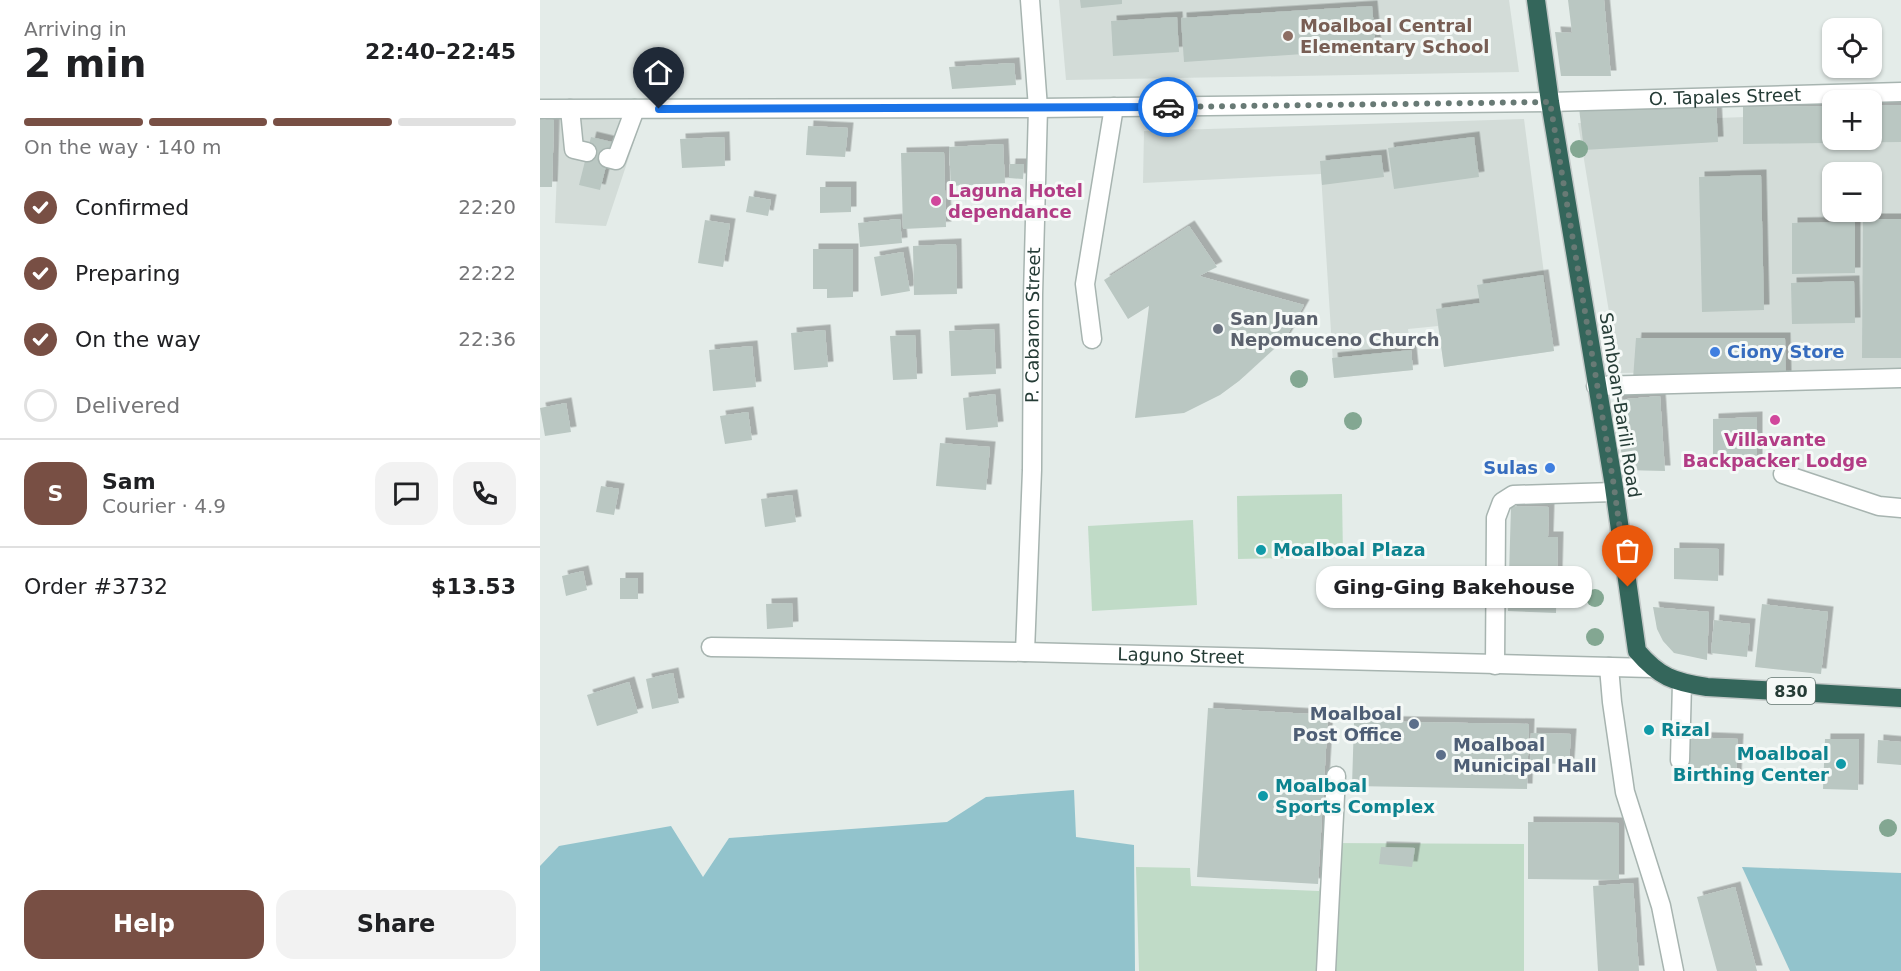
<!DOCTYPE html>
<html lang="en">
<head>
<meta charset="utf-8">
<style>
  body { margin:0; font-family:"DejaVu Sans",sans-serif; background:#f2f2f2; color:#202124; height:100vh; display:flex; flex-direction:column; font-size:22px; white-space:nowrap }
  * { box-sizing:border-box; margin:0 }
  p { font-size:20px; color:#757577 }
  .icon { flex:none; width:33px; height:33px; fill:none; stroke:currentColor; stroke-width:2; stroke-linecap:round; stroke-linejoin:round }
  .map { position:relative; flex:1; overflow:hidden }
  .details { display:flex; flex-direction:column; background:#fff; width:540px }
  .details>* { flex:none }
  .controls { position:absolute; left:1282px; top:18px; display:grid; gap:12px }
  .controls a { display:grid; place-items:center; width:60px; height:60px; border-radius:12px; background:#fff; box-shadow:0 2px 4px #0004; font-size:30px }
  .pin { position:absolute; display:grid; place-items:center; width:51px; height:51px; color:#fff; margin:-62px -26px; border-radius:50% 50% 50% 0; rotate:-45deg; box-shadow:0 0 6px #0007 }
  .pin .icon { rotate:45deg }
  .courier { position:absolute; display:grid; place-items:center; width:60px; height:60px; margin:-30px; border:4px solid #1a73e8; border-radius:50%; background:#fff; color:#222; box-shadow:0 2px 8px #0007 }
  .bubble { position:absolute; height:42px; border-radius:18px; background:#fff; box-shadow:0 2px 4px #0004; font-size:20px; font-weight:700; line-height:42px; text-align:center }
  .summary em { font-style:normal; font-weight:700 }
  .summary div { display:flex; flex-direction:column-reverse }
  .summary { display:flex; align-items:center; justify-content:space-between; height:102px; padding:0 24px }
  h1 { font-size:39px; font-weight:700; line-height:45px }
  .bar { display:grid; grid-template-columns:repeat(4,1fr); gap:9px 6px; align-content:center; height:72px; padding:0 24px }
  .bar i { height:8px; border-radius:4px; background:#e0e0e0 }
  .bar .on { background:#784f44 }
  .bar p { grid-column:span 4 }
  .line { display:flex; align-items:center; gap:15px; padding:0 24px; border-top:2px solid #e0e0e0 }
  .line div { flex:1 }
  .round { display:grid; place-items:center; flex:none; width:63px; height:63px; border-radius:18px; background:#f2f2f2 }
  ol { padding:0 24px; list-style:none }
  li { display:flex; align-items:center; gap:18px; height:66px }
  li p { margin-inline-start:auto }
  li .icon { padding:6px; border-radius:50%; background:#784f44; color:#fff; stroke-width:4 }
  li:last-child { color:#757577 }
  li i { width:33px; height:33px; border:3px solid #e0e0e0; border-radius:50% }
  .cta { display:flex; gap:12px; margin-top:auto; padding:12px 24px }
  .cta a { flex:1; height:69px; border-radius:18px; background:#784f44; color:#fff; font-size:24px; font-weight:700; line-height:69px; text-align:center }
  .cta a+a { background:#f2f2f2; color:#202124 }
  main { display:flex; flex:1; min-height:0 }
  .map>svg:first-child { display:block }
  .built { fill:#d3dcd8; fill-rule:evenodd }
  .green { fill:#c0dbc7 }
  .water { fill:#92c3cc }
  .building { fill:#bac7c2; filter:url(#shadow) }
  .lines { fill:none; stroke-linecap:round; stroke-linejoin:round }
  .minor-casing { stroke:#a7b4b0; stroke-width:21 }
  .highway-casing { stroke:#c2c8c7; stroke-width:21 }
  .minor { stroke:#fff; stroke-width:18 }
  .highway { stroke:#34665b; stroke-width:18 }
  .tree { fill:#83a792 }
  .done { stroke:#687a75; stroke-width:6; stroke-dasharray:0 10.8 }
  .route { stroke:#1a73e8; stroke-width:8 }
  .education-dot { fill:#8d6e63; stroke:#f5f9f7; stroke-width:2 }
  .hotel-dot { fill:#d1479c; stroke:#f5f9f7; stroke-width:2 }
  .worship-dot { fill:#6b7280; stroke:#f5f9f7; stroke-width:2 }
  .shop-dot { fill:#3f7fe0; stroke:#f5f9f7; stroke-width:2 }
  .culture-dot { fill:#0f9aa8; stroke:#f5f9f7; stroke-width:2 }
  .service-dot { fill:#5c6f8a; stroke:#f5f9f7; stroke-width:2 }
  .labels { text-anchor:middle; stroke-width:6; stroke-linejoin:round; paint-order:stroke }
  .shield { fill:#f5f9f7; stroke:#637570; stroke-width:1.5 }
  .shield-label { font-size:16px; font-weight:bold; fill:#253c36 }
  .education-label { font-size:18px; font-weight:bold; fill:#785e54; stroke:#f5f9f7; text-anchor:start }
  .street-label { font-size:18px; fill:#253c36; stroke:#f5f9f7 }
  .hotel-label { font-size:18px; font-weight:bold; fill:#b23c85; stroke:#f5f9f7; text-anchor:start }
  .worship-label { font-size:18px; font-weight:bold; fill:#5b616d; stroke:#f5f9f7; text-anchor:start }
  .shop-label { font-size:18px; font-weight:bold; fill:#366cbe; stroke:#f5f9f7; text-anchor:start }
  .culture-label { font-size:18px; font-weight:bold; fill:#0d838f; stroke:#f5f9f7; text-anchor:start }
  .service-label { font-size:18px; font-weight:bold; fill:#4e5e75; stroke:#f5f9f7; text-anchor:end }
</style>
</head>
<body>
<main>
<section class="details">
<div class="summary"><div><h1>2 min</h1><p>Arriving in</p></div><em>22:40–22:45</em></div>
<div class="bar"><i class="on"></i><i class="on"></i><i class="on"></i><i></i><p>On the way · 140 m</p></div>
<ol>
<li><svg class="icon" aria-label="check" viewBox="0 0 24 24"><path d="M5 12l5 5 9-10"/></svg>Confirmed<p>22:20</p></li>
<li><svg class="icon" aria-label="check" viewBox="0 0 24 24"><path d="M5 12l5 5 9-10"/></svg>Preparing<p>22:22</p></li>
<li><svg class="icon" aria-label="check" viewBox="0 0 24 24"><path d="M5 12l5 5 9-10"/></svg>On the way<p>22:36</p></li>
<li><i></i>Delivered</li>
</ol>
<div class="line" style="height:108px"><b class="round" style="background:#784f44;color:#fff">S</b><div><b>Sam</b><p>Courier · 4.9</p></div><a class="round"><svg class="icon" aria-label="chat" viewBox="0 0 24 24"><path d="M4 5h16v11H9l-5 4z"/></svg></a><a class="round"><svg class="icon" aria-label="phone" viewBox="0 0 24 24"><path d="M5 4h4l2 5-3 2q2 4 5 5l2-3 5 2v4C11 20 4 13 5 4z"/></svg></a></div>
<div class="line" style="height:78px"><div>Order #3732</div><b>$13.53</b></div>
<div class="cta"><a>Help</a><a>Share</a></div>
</section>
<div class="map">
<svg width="1361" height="971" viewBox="0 0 1361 971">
  <defs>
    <filter id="shadow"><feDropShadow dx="5.5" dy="-5.5" stdDeviation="0" flood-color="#0004"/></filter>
  </defs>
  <rect width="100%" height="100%" fill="#e4ece9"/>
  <g class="built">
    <path d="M519 0H969L979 72 526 80Z"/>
    <path d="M1361 111V369L1079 373 1038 123 1293 114V140H1332ZM1293 172H1332V212H1293Z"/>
    <path d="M19 118 101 121 66 226 15 223Z"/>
    <path d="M984 119 1014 351 904 367 898 326 868 329 873 370 794 378 781 174 603 183 604 131Z"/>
  </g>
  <g class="green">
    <path d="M802 494 803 557 698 559 697 496Z"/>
    <path d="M653 520 657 605 552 611 548 526Z"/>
    <path d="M789 843 984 844V971H599L596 867 650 868 651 886 779 891Z"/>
  </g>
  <g class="water">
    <path d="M534 790 536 837 594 845 595 971H0V866L19 846 131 826 163 877 189 838 407 822 446 797Z"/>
    <path d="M1202 867 1361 873V971H1250Z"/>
  </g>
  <g class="building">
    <path d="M540 0H582V4L541 8Z"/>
    <path d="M1028 0H1064L1071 76H1021L1015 32 1032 33Z"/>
    <path d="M832 6 836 49 644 62 641 18Z"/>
    <path d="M637 17 639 52 573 56 571 21Z"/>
    <path d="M474 63 476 85 412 89 409 67Z"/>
    <path d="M1176 103 1178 142 1044 150 1039 108Z"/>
    <path d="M1332 105H1361V142L1203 144V107L1293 106V140H1332Z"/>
    <path d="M0 119 14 120 12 187H0Z"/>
    <path d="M268 126 308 128 305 157 266 155Z"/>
    <path d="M51 137 72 142 60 190 39 185Z"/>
    <path d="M184 137 185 166 142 168 140 139Z"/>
    <path d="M934 137 939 177 854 189 848 148Z"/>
    <path d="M463 144 465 183 411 186 409 147Z"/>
    <path d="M404 152 406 227 363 229 361 153Z"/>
    <path d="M841 155 844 177 782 185 780 161Z"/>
    <path d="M470 164H484L483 179 469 178Z"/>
    <path d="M1221 175 1224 310 1162 312 1159 177Z"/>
    <path d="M280 187H311V212L280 213Z"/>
    <path d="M209 196 231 200 228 216 206 212Z"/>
    <path d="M360 219 362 243 320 247 318 223Z"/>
    <path d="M1323 219H1361V358H1322Z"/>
    <path d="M165 220 190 224 183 267 158 263Z"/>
    <path d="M1315 222V273L1252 274V223Z"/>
    <path d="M649 226 677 267 659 276 764 305 745 339 699 381 680 395 644 413 595 418 609 306 588 319 564 280Z"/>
    <path d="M416 244 417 294 374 295 373 246Z"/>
    <path d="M273 249H313V297L287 298V289H273Z"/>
    <path d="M363 252 370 291 341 296 334 257Z"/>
    <path d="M1003 275 1014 351 904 367 896 309 940 303 937 285Z"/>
    <path d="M1314 281 1315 323 1252 324 1251 283Z"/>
    <path d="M454 329 456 374 411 376 409 331Z"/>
    <path d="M285 330 288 367 254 370 251 333Z"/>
    <path d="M375 335 377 379 353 380 350 336Z"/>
    <path d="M1096 338H1245L1246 377 1093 379Z"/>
    <path d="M212 346 216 387 173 391 169 350Z"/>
    <path d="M871 350 873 370 794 378 792 358Z"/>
    <path d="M455 394 458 427 426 430 423 398Z"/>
    <path d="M1120 396 1125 471 1083 470 1076 400Z"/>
    <path d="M26 403 31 432 5 436 0 408Z"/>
    <path d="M208 412 212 440 185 444 180 416Z"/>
    <path d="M1217 417V464L1173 466V419Z"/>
    <path d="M400 443 450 447 446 490 396 486Z"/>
    <path d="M61 486 79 489 74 515 56 512Z"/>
    <path d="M252 495 256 522 225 527 221 499Z"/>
    <path d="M971 506 1009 507 1008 537H1018L1016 613 968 611Z"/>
    <path d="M1134 548 1179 549 1178 581 1134 579Z"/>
    <path d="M43 571 47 590 26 596 22 576Z"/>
    <rect x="80" y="578" width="18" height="21"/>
    <path d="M252 603 253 627 227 629 226 604Z"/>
    <path d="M1222 604 1288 612 1281 674 1215 667Z"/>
    <path d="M1113 607 1169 612 1167 660 1134 653 1123 641 1117 629Z"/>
    <path d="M1174 620 1210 624 1207 657 1171 653Z"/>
    <path d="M133 673 139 703 112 709 106 679Z"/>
    <path d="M89 682 98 713 57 726 47 695Z"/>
    <path d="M668 708 788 715 778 884 657 877Z"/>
    <path d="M814 721 989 724 987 789 812 786Z"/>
    <path d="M991 733 1031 734 1029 764 990 763Z"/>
    <path d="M1148 737 1198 739 1196 779 1146 777Z"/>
    <path d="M1285 739H1319L1318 790 1283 789Z"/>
    <path d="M1338 740 1361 742V765L1337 763Z"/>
    <path d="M988 822 1079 823V880L988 879Z"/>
    <path d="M841 847 875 848 872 867 839 864Z"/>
    <path d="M1093 883 1099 971H1058L1053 886Z"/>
    <path d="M1195 887 1217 971H1177L1157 897Z"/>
  </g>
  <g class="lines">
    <defs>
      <g id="minor">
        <path id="s1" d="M0 109 498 108 1010 102 1361 92"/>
        <path d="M30 109 34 149 47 152"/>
        <path d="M68 158 76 160 95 109"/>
        <path d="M552 339 545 284 574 107"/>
        <path d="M1056 386 1361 378"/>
        <path d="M1243 474 1339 506 1361 508"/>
        <path id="s2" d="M171 647 485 652 1111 668"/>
        <path id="s3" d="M485 652 492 470 493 295 498 108 490 0"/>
        <path d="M955 665 956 518 962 502 973 495 1074 492"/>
        <path d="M1069 667 1072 702 1085 792 1121 906 1134 971"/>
        <path d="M1140 760 1142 683"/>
        <path d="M786 971 796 776"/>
      </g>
      <path id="highway" d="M996 0 1010 102 1073 480 1097 651C1119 677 1134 682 1167 687L1361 698"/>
    </defs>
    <use href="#minor" class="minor-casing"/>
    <use href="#highway" class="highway-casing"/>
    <use href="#minor" class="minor"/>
    <use href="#highway" class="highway"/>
  </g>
  <g class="tree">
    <circle cx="1039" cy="149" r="9"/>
    <circle cx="759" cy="379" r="9"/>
    <circle cx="813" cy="421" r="9"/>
    <circle cx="1055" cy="598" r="9"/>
    <circle cx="1055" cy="637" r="9"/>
    <circle cx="1348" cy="828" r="9"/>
  </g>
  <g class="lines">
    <path class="done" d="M628 107 1010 102 1073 480 1088 587"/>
    <path class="route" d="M119 109 628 107"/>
  </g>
  <circle class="education-dot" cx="748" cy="36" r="6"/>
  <g class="hotel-dot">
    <circle cx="396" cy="201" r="6"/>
    <circle cx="1235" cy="420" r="6"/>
  </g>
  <circle class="worship-dot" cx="678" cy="329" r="6"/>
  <g class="shop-dot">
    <circle cx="1175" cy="352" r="6"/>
    <circle cx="1010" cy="468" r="6"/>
  </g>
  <g class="culture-dot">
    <circle cx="721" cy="550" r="6"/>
    <circle cx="1109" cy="730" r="6"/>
    <circle cx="1301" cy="764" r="6"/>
    <circle cx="723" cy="796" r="6"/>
  </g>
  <g class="service-dot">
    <circle cx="874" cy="724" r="6"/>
    <circle cx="901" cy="755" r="6"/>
  </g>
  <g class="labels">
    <rect class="shield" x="1227" y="678" width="48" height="26" rx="4.5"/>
    <g class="shield-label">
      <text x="1251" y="697">830</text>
    </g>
    <g class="education-label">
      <text x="760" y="32">Moalboal Central<tspan x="760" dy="21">Elementary School</tspan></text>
    </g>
    <g class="street-label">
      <text dy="6" stroke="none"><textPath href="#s1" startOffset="1185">O. Tapales Street</textPath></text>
      <text dy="6" stroke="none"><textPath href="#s3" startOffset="327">P. Cabaron Street</textPath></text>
      <text transform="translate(1080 405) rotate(81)" y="6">Samboan-Barili Road</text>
      <text dy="6" stroke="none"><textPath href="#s2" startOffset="470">Laguno Street</textPath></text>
    </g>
    <g class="hotel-label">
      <text x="408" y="197">Laguna Hotel<tspan x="408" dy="21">dependance</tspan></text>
      <text x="1235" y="446" text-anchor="middle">Villavante<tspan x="1235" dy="21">Backpacker Lodge</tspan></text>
    </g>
    <g class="worship-label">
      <text x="690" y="325">San Juan<tspan x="690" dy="21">Nepomuceno Church</tspan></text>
    </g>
    <g class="shop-label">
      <text x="1187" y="358">Ciony Store</text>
      <text x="998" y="474" text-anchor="end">Sulas</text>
    </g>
    <g class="culture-label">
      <text x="733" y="556">Moalboal Plaza</text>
      <text x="1121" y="736">Rizal</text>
      <text x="1289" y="760" text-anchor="end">Moalboal<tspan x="1289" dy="21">Birthing Center</tspan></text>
      <text x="735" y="792">Moalboal<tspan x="735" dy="21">Sports Complex</tspan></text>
    </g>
    <g class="service-label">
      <text x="862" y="720">Moalboal<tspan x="862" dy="21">Post Office</tspan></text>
      <text x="913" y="751" text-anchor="start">Moalboal<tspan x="913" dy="21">Municipal Hall</tspan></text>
    </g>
  </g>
</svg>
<div class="controls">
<a><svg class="icon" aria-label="locate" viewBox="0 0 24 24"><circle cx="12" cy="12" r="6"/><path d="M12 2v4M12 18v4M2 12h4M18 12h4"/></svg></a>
<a>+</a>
<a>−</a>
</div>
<div class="pin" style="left:1088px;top:587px;background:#ea580c"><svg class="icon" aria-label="bag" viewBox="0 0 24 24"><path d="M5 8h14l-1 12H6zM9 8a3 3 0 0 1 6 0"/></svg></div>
<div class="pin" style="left:119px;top:109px;background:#1f2937"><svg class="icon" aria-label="home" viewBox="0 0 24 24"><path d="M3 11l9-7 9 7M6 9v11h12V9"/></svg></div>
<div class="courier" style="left:628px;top:107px"><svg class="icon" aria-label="car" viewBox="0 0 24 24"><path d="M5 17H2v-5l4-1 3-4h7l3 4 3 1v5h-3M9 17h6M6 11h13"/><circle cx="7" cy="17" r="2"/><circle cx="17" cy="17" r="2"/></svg></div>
<div class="bubble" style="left:776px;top:566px;width:276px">Ging-Ging Bakehouse</div>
</div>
</main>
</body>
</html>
